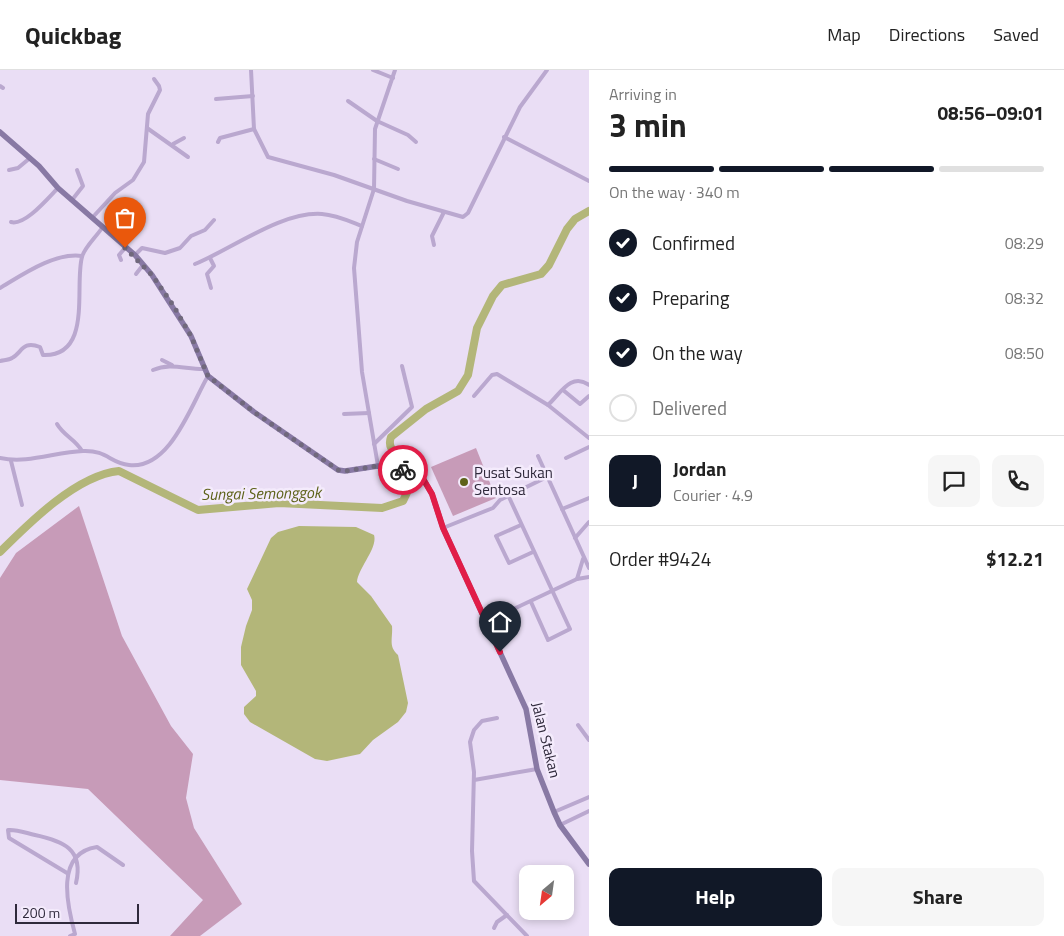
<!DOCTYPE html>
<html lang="en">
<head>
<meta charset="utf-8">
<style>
  body { margin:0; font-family:"Titillium Web",sans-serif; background:#f6f6f6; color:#222; height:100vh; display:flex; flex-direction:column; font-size:19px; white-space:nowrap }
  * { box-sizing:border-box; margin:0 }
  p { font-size:16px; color:#767676 }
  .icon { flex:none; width:28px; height:28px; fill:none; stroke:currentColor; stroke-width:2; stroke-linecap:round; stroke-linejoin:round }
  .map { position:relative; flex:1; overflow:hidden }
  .drawer { display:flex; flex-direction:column; background:#fff; width:475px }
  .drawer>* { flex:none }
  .needle { width:32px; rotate:209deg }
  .fabs { position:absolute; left:519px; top:795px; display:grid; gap:10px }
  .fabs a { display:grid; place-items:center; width:55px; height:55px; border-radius:10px; background:#fff; box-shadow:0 2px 8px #0003; font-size:25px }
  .scale { position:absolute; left:15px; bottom:12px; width:124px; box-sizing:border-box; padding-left:5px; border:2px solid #2f293b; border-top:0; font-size:14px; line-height:18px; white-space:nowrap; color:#2f293b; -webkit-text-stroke:4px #f4ebfc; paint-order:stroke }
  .pin { position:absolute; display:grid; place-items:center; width:42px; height:42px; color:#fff; margin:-51px -21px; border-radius:50% 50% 50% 0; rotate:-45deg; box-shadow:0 0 5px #0007 }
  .pin .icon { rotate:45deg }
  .courier { position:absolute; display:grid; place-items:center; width:50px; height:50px; margin:-25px; border:4px solid #e11d48; border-radius:50%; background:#fff; color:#222; box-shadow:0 1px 6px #0007 }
  .summary em { font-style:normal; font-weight:700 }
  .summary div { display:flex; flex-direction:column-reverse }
  .summary { display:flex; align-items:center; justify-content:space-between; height:85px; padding:0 20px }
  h1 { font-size:32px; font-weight:700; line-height:38px }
  .bar { display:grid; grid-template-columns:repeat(4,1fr); gap:8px 5px; align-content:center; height:60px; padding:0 20px }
  .bar i { height:6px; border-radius:4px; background:#e0e0e0 }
  .bar .current { background:#111827 }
  .bar p { grid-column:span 4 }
  .line { display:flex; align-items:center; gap:12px; padding:0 20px; border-top:1px solid #e0e0e0 }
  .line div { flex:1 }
  .round { display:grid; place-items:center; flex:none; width:52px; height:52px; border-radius:10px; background:#f6f6f6 }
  ol { padding:0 20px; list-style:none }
  li { display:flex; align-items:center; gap:15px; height:55px }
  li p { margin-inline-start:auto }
  li .icon { padding:5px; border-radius:50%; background:#111827; color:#fff; stroke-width:4 }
  li:last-child { color:#767676 }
  li i { width:28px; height:28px; border:2px solid #e0e0e0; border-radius:50% }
  .cta { display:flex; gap:10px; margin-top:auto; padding:10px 20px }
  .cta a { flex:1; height:58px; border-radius:10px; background:#111827; color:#fff; font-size:20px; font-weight:700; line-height:58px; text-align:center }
  .cta a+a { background:#f6f6f6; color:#222 }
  header { display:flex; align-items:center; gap:30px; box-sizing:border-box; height:70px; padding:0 25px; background:#fff; border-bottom:1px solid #e0e0e0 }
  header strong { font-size:24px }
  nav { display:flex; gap:28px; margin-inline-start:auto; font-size:18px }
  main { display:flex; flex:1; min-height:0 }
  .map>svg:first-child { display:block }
  .green { fill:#c79bb8 }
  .water { fill:#b3b679 }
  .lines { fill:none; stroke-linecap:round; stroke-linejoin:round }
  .river { stroke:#b3b679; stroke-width:8 }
  .minor { stroke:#baa8cf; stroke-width:4 }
  .secondary { stroke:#8879a4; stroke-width:5.5 }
  .done { stroke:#70687c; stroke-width:5; stroke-dasharray:0 9 }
  .route { stroke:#e11d48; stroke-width:6 }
  .poi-dot { fill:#5d6219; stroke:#f4ebfc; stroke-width:2 }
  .labels { text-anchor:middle; stroke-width:5; stroke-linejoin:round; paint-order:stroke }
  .poi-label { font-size:15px; fill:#2f293b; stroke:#f4ebfc; text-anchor:start }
  .street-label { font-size:15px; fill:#2f293b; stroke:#f4ebfc }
  .water-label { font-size:16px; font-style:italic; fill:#5d6219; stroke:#f4ebfc }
</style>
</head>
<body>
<header>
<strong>Quickbag</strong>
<nav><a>Map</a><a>Directions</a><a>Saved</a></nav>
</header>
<main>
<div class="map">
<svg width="589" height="866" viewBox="0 0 589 866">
  <rect width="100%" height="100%" fill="#eadef5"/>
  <g class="green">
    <path d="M476 378 496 428 453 446 431 397Z"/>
    <path d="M79 436 122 566 171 656 193 684 186 728 194 758 242 834 200 866H170L203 830 88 719 0 710V508L16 483Z"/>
  </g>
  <path class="water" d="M299 456 356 457 374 465C378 478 358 498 357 512L371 526 392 556C393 569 388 576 398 585L408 633 406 642 398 652 373 670 360 684 327 691 315 689 250 652 244 644V637L256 626V621L241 595V577L246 556 252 540V530L247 519 271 468 278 462Z"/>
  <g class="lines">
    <path class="river" d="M0 482C29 453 77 405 119 401L198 440 279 433 382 438 403 431 411 414 407 393C399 383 386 381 391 367L426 339 458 321 468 305 477 258 493 226 502 215 541 204 549 195 567 159 575 149 589 141"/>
    <g class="minor">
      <path d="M251 0 254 59 268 87 334 105 407 131 463 147 468 143 520 37 547 0"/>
      <path d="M373 0 393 8"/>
      <path d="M0 16 3 18"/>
      <path d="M216 29 253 26"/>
      <path d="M348 31 377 51 408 65 416 72"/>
      <path d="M147 58 188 87"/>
      <path d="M504 67 589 111"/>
      <path d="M218 72 220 68 254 59"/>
      <path d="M173 74 184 68"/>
      <path d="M374 89 398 99"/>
      <path d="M9 100 18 98 30 88"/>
      <path d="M72 130 83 116 77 100"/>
      <path d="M92 148 115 123 133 110 144 92 148 44 160 20 159 16 154 9"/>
      <path d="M11 152C25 156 48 128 58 118"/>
      <path d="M434 175 432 166 444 142"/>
      <path d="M135 185 142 178 165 183 180 178 191 166 205 160 214 150"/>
      <path d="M210 188 214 196 207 204 211 218"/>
      <path d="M121 190 119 185 125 178"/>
      <path d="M195 194C232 179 282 141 322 144 336 145 349 151 362 156"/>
      <path d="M136 204 143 195"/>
      <path d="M0 218C22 205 55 182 82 186"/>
      <path d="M162 290 172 295"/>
      <path d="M0 291C4 290 9 290 12 288 22 283 22 270 40 277L43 285C93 287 74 216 82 187 84 178 96 167 102 158"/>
      <path d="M153 300C171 292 187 300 206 299"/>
      <path d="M563 320 580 334 589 326"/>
      <path d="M474 326 492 305 497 304 548 335 589 368"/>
      <path d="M548 335C560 324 571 302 589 315"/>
      <path d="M344 344 369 343"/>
      <path d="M57 354C64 366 75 369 82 381"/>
      <path d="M374 374 412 337 402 296"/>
      <path d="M538 386 589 498"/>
      <path d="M0 388C28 394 55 382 83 381 107 380 110 393 129 395 170 400 191 335 208 306"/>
      <path d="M566 388 589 377"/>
      <path d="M11 391 22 435"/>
      <path d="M378 396 362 302 354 198 357 172 374 119 375 59 395 0"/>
      <path d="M508 425 570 559 548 570 531 532"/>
      <path d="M562 439 589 428"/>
      <path d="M521 455 496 466 509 493 533 482"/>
      <path d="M443 458 493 438 500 430 547 407"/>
      <path d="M575 468 589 452"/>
      <path d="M583 489 577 509 589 507"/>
      <path d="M486 552 577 509"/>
      <path d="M497 648 482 651 474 660 470 672 474 702 472 781 474 811 527 866"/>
      <path d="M578 655 589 670"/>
      <path d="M474 710 537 699"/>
      <path d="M554 742 589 727"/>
      <path d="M560 755 589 741"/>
      <path d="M67 803 9 768 8 760C16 759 26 763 35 765 63 771 84 779 76 813"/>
      <path d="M494 858 497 852 507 845"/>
      <path d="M70 866 75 864C67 835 55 783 97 777L123 795"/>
    </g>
    <path class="secondary" d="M0 62 39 96 58 118 135 185 152 205 191 266 208 306 254 342 338 400 345 401 378 396 415 401 422 407 432 424 443 458 526 639 537 699 554 742 560 755 589 794"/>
  </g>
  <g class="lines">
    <path class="done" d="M125 178 152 205 173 235 191 266 208 306 254 342 338 400 345 401 378 396 403 400"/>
    <path class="route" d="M403 400 415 401 422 407 432 424 443 458 500 582"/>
  </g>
  <circle class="poi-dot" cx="464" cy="412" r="5"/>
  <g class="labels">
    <g class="poi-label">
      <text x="474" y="408">Pusat Sukan<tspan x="474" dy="17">Sentosa</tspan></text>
    </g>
    <g class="street-label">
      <text transform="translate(546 670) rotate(76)" y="5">Jalan Stakan</text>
    </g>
    <g class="water-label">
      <text transform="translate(261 423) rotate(-1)" y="6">Sungai Semonggok</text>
    </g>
  </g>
</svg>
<div class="fabs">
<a><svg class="needle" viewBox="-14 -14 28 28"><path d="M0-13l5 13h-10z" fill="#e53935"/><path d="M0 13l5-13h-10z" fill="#767676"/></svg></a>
</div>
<div class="scale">200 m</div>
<div class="pin" style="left:125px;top:178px;background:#ea580c"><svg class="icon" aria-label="bag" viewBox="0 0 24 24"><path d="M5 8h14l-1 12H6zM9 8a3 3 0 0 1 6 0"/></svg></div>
<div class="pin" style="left:500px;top:582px;background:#1f2937"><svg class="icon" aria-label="home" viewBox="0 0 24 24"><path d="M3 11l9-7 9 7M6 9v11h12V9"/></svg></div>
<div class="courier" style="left:403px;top:400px"><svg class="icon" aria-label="bike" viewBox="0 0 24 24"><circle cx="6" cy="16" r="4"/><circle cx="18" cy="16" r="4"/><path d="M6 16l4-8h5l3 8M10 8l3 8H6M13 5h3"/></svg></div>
</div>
<section class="drawer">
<div class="summary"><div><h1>3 min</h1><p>Arriving in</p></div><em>08:56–09:01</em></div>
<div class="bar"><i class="current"></i><i class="current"></i><i class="current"></i><i></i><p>On the way · 340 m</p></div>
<ol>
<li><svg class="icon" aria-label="check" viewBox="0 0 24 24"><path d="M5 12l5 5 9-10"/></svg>Confirmed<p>08:29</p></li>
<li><svg class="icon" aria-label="check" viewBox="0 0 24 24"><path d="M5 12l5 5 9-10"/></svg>Preparing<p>08:32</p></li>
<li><svg class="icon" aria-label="check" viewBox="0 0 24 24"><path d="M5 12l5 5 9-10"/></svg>On the way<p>08:50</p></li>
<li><i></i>Delivered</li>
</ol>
<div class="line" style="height:90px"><b class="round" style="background:#111827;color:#fff">J</b><div><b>Jordan</b><p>Courier · 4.9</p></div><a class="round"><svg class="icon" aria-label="chat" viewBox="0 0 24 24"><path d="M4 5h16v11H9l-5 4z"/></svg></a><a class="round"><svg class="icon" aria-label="phone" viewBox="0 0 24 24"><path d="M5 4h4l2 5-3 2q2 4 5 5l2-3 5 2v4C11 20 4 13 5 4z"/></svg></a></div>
<div class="line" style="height:65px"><div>Order #9424</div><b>$12.21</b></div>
<div class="cta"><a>Help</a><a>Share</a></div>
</section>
</main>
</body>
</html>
